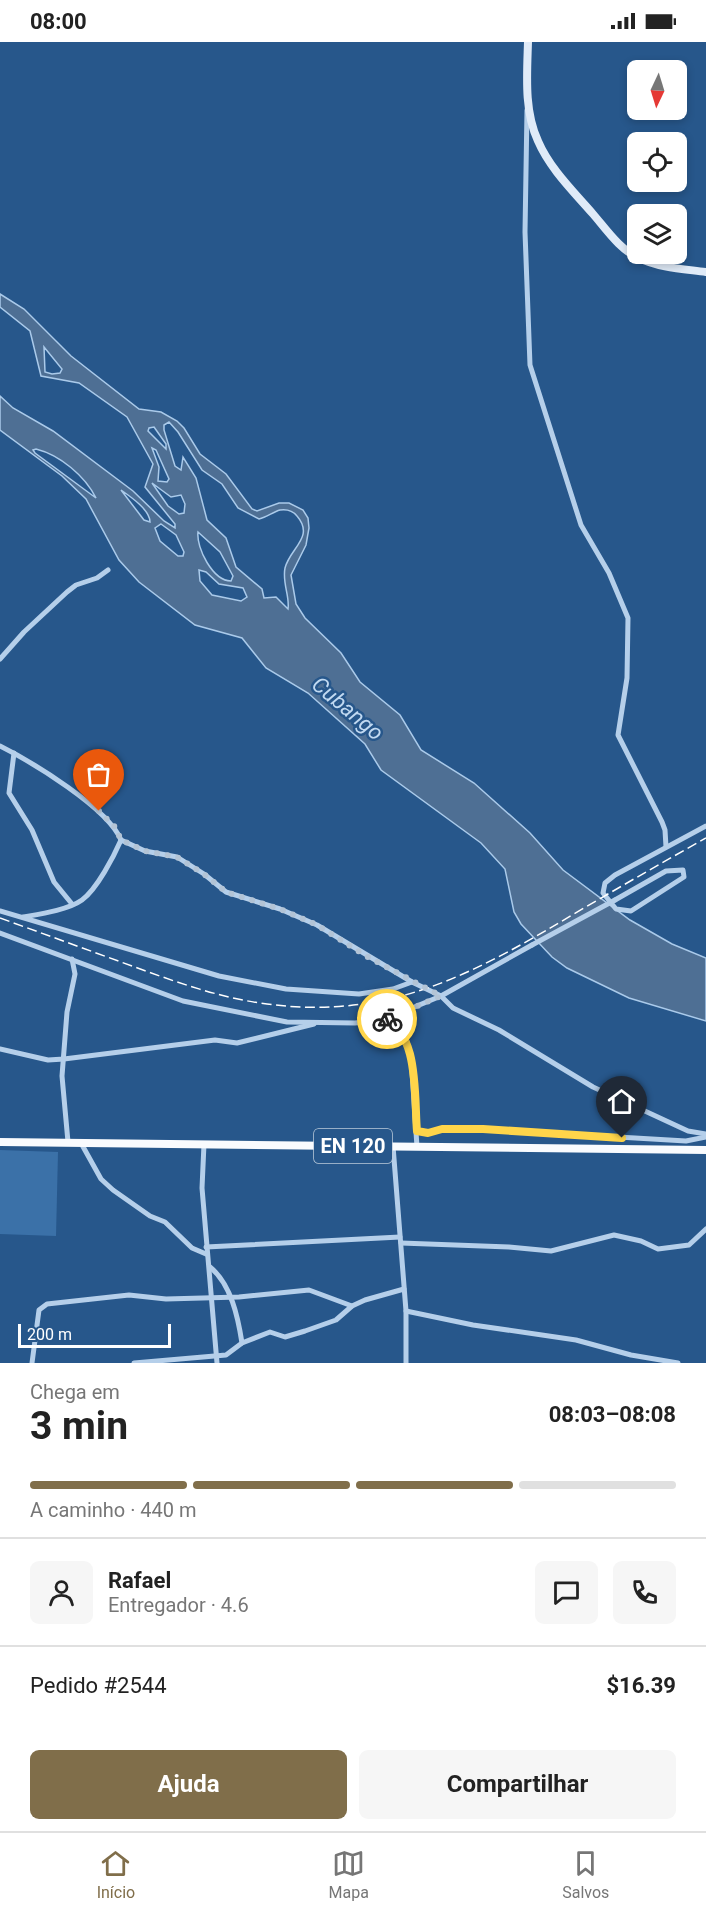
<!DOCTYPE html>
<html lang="pt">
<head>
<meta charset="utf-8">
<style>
  body { margin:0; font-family:Roboto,sans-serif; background:#f6f6f6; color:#222; height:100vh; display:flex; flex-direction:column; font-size:22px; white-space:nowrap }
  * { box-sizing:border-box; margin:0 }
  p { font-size:20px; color:#767676 }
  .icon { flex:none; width:33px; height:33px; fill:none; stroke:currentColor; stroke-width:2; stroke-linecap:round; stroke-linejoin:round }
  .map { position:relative; height:1321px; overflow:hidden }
  .drawer { display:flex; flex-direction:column; background:#fff; flex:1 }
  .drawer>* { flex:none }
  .needle { width:39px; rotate:184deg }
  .buttons { position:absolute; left:627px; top:18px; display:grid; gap:12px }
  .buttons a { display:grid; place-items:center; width:60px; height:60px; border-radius:9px; background:#fff; box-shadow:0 3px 9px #0003; font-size:30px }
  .scale { position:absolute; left:18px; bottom:15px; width:153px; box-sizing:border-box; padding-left:6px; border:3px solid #fff; border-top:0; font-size:16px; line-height:21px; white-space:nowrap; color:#fff; -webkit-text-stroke:4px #27578b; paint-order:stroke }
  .pin { position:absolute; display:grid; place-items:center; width:51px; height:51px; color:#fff; margin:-62px -26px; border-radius:50% 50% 50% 0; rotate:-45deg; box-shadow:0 0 6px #0007 }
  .pin .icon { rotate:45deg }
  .courier { position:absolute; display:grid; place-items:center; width:60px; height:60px; margin:-30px; border:4px solid #ffd54a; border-radius:50%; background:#fff; color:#222; box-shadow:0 2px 8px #0007 }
  .head em { font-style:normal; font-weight:700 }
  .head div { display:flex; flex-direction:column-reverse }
  .head { display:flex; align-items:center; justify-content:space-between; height:102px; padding:0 30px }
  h1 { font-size:39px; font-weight:700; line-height:45px }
  .bar { display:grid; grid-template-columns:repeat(4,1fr); gap:9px 6px; align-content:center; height:72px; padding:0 30px }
  .bar i { height:8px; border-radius:4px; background:#e0e0e0 }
  .bar .current { background:#806e4a }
  .bar p { grid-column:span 4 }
  .line { display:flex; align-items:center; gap:15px; padding:0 30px; border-top:2px solid #e0e0e0 }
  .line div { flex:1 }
  .round { display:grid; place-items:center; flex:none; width:63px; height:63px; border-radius:9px; background:#f6f6f6 }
  .cta { display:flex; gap:12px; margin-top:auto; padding:12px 30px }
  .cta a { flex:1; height:69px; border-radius:9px; background:#806e4a; color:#fff; font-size:24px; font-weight:700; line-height:69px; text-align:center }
  .cta a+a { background:#f6f6f6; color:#222 }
  .status { display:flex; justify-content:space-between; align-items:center; height:42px; padding:0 30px; background:#fff; direction:ltr }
  .status svg { height:16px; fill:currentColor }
  .menu { display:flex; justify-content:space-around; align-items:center; height:84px; border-top:2px solid #e0e0e0; background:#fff; font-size:16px; color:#767676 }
  .menu a { display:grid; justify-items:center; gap:3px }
  .menu .current { color:#806e4a }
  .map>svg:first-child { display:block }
  .green { fill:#3b71a8 }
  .water { fill:#4e6f94; stroke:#aacaea; stroke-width:1.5; fill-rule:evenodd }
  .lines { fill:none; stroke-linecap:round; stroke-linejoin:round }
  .street { stroke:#b5cfea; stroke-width:5 }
  .secondary { stroke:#e0ebf8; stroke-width:8 }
  .primary { stroke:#f9fbfe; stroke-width:8 }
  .rail { stroke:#fff; stroke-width:1.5; stroke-dasharray:10 4.5; stroke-linecap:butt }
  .street-bridge { stroke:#b5cfea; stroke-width:5 }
  .done { stroke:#b3c4d6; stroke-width:6; stroke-dasharray:0 10.8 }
  .route { stroke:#ffd54a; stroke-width:8 }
  .labels { text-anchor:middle; stroke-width:5; stroke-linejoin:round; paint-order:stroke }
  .shield { fill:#27578b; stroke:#becddc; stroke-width:1.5 }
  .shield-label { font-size:20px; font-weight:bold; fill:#fff }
  .water-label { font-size:22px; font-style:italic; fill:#c1d9f1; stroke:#27578b }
</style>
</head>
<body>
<div class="status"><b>08:00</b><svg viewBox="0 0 49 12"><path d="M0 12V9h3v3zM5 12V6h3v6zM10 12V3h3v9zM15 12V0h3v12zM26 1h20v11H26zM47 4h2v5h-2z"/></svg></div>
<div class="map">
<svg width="706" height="1321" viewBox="0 0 706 1321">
  <rect width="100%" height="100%" fill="#27578b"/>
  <path class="green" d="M0 1108 58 1110 56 1194 0 1192Z"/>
  <path class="water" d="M0 252 24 267 71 314 139 367 161 370 177 379 184 386 200 412 226 432 252 467 257 469 279 461H289L303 468 308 476 309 486 306 503 291 533 296 562 305 576 341 611 360 640 400 673 421 708 474 741 530 791 563 828 630 878 672 902 706 916V979L629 956 567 926 552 915 521 882 514 870 505 827 481 801 381 728 365 702 308 651 266 626 242 596 195 583 139 540 119 518 86 457 62 434 0 388V354L13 366 53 389 133 449 164 479 175 486V482L145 445 153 422 127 375 79 341 41 334 30 289 0 265ZM44 305 62 327 60 331 52 332 45 330ZM169 380 178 390 202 428 222 442 238 466 259 477C267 475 273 470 280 468 287 467 293 469 297 474 315 495 290 506 285 526 282 541 290 554 288 567L276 555 264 556 262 547 236 525 226 496 207 478 196 436 183 415 181 428 175 424 164 388V383ZM154 385 166 402V407L148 389 149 386ZM152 406 156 408 169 437 167 440 158 439 159 425ZM36 407C60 413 85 434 96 456L35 411 33 408ZM152 441 171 455 181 453 185 462 184 471 179 472 168 464ZM121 448C131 455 150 468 150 480L144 478ZM161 482 176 493 184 510 183 514H178L160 499 155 486ZM198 490 220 510 233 534 231 539C213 539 196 506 198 490ZM199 528 206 530 219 542 243 546 247 555 241 559 212 553 200 539Z"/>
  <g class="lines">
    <g class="street">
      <path d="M527 68 525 190 530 323 581 483 609 531 628 576 627 636 618 693 662 780 665 788 666 805"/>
      <path d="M0 617 24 590 67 550 76 543 97 536 108 528"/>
      <path d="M0 704C32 720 108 766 121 798"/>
      <path d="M14 711 9 751 32 788 54 840 72 862"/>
      <path d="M615 858 666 829 683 828 684 835 631 869 616 867 603 851 605 841 615 833 706 784"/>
      <path d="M0 869 219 934 286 947 359 952 393 947 412 940 441 954 532 903"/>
      <path d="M23 875C40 872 68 868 82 858 97 847 114 814 121 798L145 809 177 815 204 832 226 850 280 867 317 883 412 940"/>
      <path d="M0 891 183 959 287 980 355 981 372 979 393 982 406 996 411 1014 417 1105"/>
      <path d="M383 978 441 954 453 966 499 988 593 1045 688 1089 706 1092"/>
      <path d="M0 1007 48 1018 64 1017 215 998 237 1001 314 982"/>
      <path d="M417 1089 428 1091 442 1087H483L686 1099 706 1095"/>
      <path d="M68 1100 62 1034 67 970 75 932 72 917"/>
      <path d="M81 1101 101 1137 113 1148 150 1174 165 1180 192 1206 206 1212"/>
      <path d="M204 1102 202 1146 217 1321"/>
      <path d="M393 1104 406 1269V1321"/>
      <path d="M401 1201 509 1205 551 1209 614 1193 641 1199 658 1207 689 1203 706 1187"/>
      <path d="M206 1205 400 1195"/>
      <path d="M210 1225C231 1242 238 1275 242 1301"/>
      <path d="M406 1269 473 1283 576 1298 631 1313 678 1321"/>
      <path d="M32 1321 39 1268 47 1262 129 1253 166 1257 239 1255 309 1248 352 1264"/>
      <path d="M134 1321 226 1313 242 1301 270 1290 285 1295 305 1289 336 1278 352 1264 365 1258 404 1247"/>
    </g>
    <path class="secondary" d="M528 0C527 33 524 69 538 99 550 127 574 150 593 172 606 187 620 208 639 216 659 226 684 227 706 230"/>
    <path class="primary" d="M0 1100 706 1108"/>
    <path class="rail" d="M0 876C44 892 88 908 132 924 176 940 220 956 267 962 394 979 480 928 584 866 625 842 665 819 706 796"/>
    <path class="street-bridge" d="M532 903 615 858"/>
  </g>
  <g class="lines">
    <path class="done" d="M99 769 115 785 121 798 145 809 177 815 204 832 226 850 280 867 317 883 366 914 441 954 387 977"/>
    <path class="route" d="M387 977 381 979C420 984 414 1058 417 1089L428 1091 442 1087H483L622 1096"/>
  </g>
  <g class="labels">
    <rect class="shield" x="314" y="1087" width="78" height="34" rx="4.5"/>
    <g class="shield-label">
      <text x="353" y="1111">EN 120</text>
    </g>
    <g class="water-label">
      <text transform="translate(348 666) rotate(40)" y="8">Cubango</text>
    </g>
  </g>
</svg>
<div class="buttons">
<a><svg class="needle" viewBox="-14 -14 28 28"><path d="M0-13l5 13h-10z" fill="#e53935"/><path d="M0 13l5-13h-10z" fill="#767676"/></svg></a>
<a><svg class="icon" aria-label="locate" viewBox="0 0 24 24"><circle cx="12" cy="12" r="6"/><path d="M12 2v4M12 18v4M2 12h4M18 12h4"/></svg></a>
<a><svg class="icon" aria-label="layers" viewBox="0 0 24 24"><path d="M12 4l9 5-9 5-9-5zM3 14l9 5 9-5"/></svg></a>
</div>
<div class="scale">200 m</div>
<div class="pin" style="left:99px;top:769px;background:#ea580c"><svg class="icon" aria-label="bag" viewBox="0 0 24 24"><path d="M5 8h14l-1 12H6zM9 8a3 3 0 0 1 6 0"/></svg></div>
<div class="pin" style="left:622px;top:1096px;background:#1f2937"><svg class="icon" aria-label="home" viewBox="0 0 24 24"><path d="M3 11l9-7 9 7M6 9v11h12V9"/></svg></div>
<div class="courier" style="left:387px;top:977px"><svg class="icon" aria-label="bike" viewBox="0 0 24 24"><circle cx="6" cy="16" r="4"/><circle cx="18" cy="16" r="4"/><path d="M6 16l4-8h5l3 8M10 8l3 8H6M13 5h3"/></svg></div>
</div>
<section class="drawer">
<div class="head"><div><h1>3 min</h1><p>Chega em</p></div><em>08:03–08:08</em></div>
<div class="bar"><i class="current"></i><i class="current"></i><i class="current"></i><i></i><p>A caminho · 440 m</p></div>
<div class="line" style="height:108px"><a class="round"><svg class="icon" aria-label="person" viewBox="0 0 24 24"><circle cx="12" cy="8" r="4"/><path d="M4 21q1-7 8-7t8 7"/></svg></a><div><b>Rafael</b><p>Entregador · 4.6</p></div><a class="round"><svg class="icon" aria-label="chat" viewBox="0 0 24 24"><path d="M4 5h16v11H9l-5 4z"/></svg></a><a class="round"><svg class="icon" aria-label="phone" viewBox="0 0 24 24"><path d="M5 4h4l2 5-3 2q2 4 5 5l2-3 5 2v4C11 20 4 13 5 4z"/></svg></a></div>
<div class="line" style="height:78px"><div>Pedido #2544</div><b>$16.39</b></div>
<div class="cta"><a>Ajuda</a><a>Compartilhar</a></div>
</section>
<nav class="menu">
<a class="current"><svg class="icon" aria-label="home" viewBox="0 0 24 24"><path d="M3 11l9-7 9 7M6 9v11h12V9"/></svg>Início</a>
<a><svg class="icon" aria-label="map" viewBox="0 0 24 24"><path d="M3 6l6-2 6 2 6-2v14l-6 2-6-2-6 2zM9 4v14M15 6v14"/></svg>Mapa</a>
<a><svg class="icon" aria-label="saved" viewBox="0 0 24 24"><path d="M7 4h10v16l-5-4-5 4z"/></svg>Salvos</a>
</nav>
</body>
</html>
